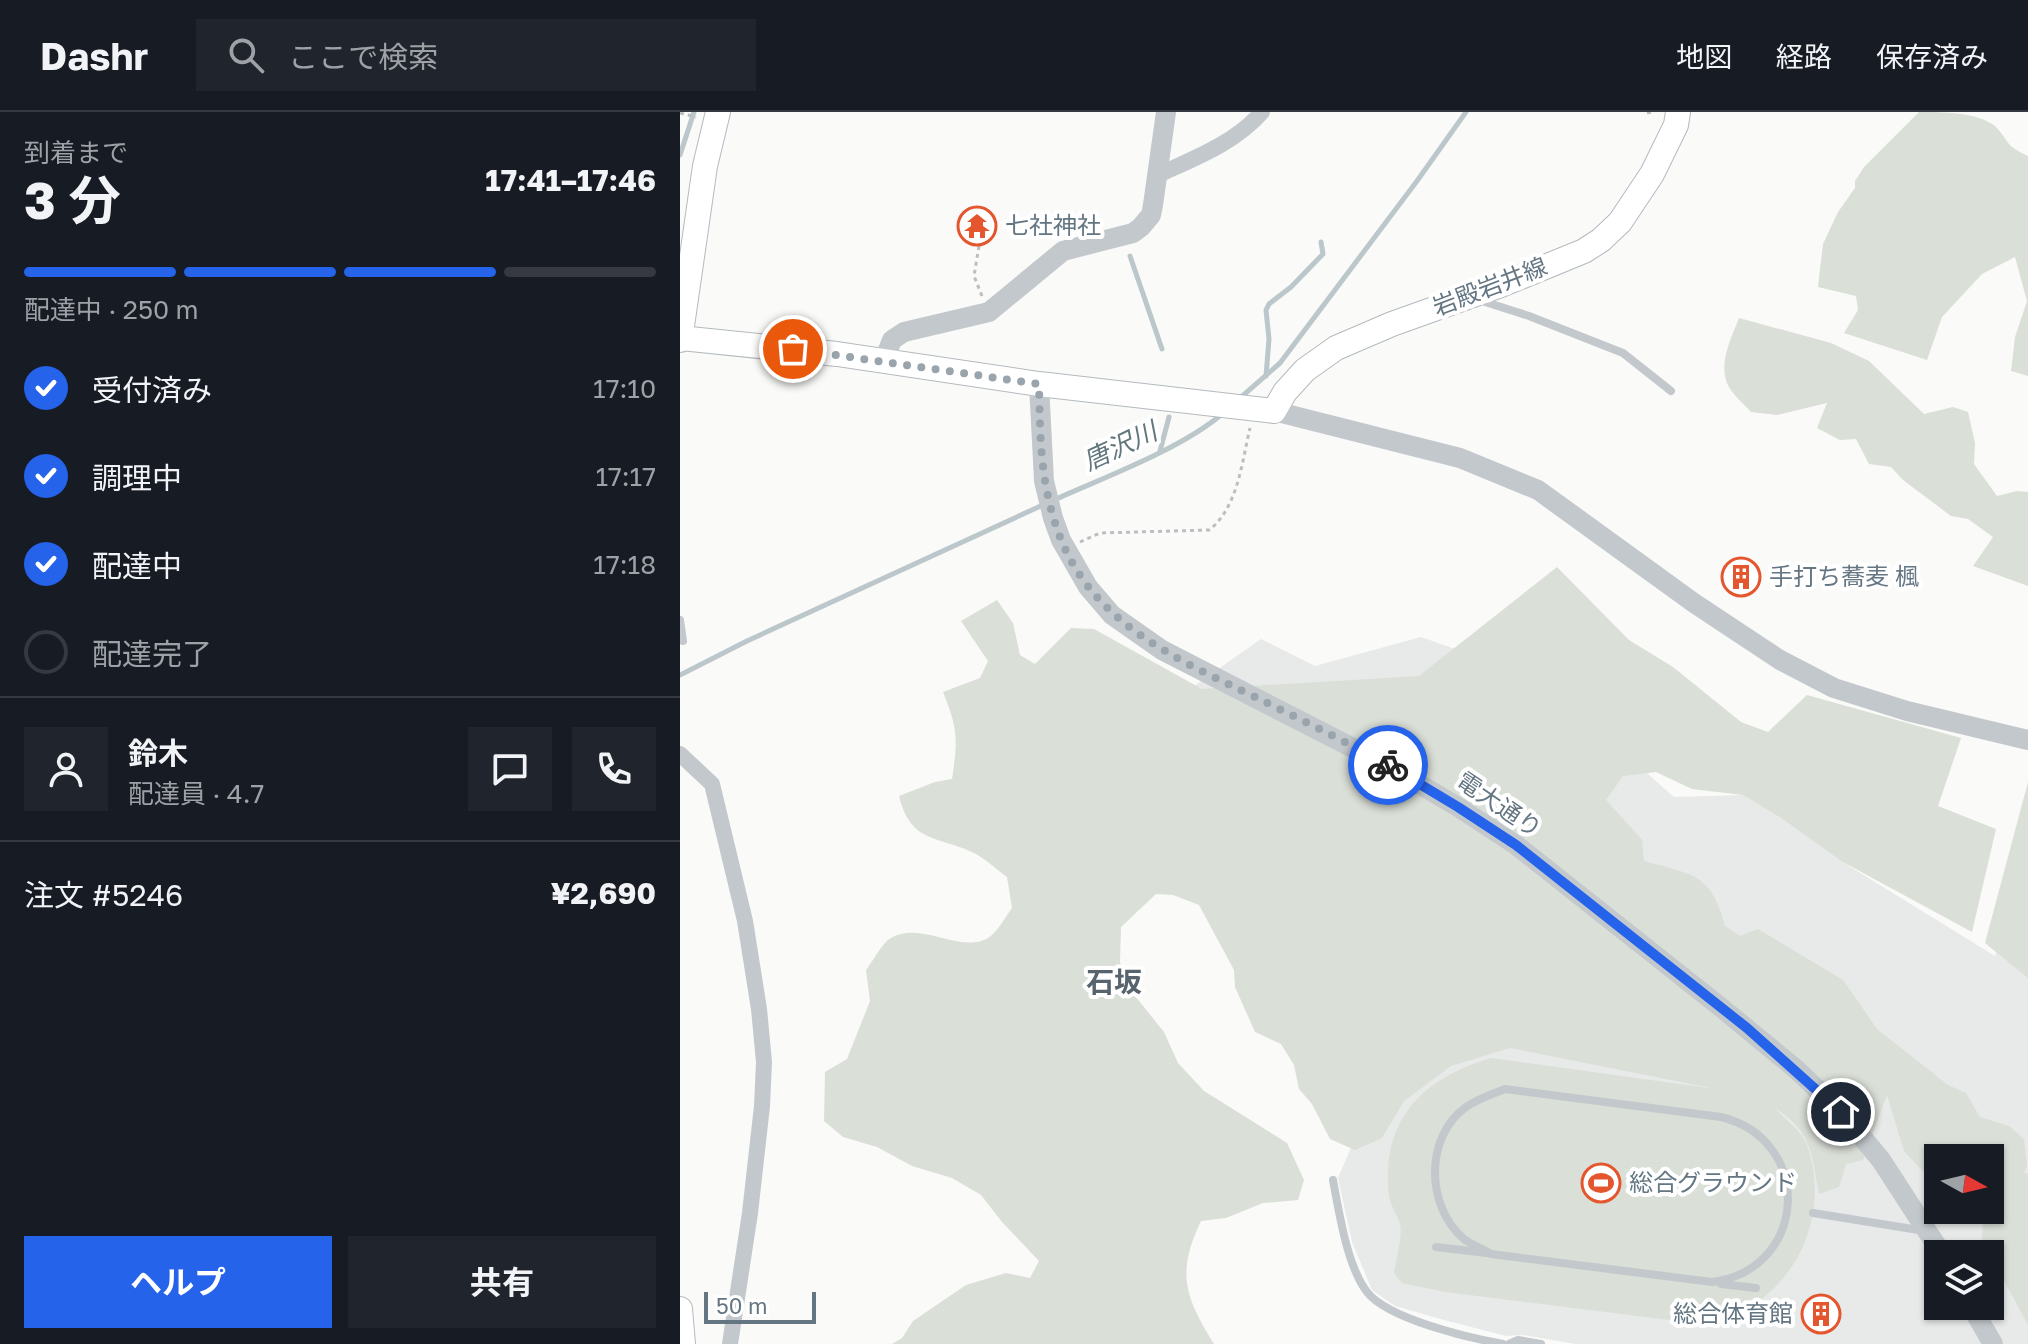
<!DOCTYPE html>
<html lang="ja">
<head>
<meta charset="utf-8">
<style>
  body { margin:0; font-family:"Golos Text","Noto Sans JP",sans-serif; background:#20242c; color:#f1f3f6; height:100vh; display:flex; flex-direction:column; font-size:30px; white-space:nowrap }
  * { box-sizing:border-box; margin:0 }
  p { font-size:26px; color:#9ea1a6 }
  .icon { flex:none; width:44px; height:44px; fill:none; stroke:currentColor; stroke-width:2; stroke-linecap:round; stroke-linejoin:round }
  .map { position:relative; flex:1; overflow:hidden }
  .sheet { display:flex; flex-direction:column; background:#171b24; width:680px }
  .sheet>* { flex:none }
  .needle { width:52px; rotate:98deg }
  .buttons { position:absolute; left:1244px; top:1032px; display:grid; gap:16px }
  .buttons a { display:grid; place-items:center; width:80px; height:80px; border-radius:0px; background:#171b24; box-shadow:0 2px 6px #0004; font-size:40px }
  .scale { position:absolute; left:24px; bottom:20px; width:112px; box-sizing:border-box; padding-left:8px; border:4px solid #657683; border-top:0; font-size:22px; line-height:28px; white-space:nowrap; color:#657683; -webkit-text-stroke:6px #fff; paint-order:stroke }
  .pin { position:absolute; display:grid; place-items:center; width:68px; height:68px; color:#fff; margin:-34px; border:4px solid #fff; border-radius:50%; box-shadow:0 2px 8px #0007 }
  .courier { position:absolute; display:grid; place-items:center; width:80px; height:80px; margin:-40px; border:6px solid #2563eb; border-radius:50%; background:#fff; color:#222; box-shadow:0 2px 10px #0007 }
  .summary em { font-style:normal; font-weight:700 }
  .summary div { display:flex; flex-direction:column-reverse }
  .summary { display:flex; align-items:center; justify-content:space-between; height:136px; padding:0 24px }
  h1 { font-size:52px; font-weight:700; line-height:60px }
  .bar { display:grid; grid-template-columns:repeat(4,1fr); gap:12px 8px; align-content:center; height:96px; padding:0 24px }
  .bar i { height:10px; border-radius:6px; background:#363941 }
  .bar .current { background:#2563eb }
  .bar p { grid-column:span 4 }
  .line { display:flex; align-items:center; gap:20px; padding:0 24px; border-top:2px solid #363941 }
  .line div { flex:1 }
  .round { display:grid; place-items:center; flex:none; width:84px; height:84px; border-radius:0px; background:#20242c }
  ol { padding:0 24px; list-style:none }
  li { display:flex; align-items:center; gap:24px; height:88px }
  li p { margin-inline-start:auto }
  li .icon { padding:8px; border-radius:50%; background:#2563eb; color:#fff; stroke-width:4 }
  li:last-child { color:#9ea1a6 }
  li i { width:44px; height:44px; border:4px solid #363941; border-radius:50% }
  .primary-button { display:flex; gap:16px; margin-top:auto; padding:16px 24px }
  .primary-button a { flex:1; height:92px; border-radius:0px; background:#2563eb; color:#fff; font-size:32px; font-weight:700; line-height:92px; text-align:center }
  .primary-button a+a { background:#20242c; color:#f1f3f6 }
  header { display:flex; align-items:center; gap:48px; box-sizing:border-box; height:112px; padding:0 40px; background:#171b24; border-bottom:2px solid #363941 }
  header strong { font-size:38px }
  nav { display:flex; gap:44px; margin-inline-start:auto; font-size:28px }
  .search { width:560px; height:72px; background:#20242c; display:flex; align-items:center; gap:20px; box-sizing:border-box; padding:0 28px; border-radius:0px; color:#9ea1a6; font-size:30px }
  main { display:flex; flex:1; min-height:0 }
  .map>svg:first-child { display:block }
  .built { fill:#e8e9e9; fill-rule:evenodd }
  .green { fill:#dadfd7 }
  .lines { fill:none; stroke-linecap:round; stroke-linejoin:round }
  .stream { stroke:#bbc7cb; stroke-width:5 }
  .secondary-casing { stroke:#b3babf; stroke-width:26 }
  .path { stroke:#bbbfc2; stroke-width:3; stroke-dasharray:4 4; stroke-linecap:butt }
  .service { stroke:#c3c8cc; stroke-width:8 }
  .minor { stroke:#c3c8cc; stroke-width:16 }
  .tertiary { stroke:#c3c8cc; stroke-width:20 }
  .secondary { stroke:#fff; stroke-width:24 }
  .done { stroke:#99a4ac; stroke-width:8; stroke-dasharray:0 14.4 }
  .route { stroke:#2563eb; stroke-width:10 }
  .labels { text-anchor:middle; stroke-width:8; stroke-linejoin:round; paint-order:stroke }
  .poi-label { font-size:24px; fill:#657683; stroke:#fff; text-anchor:start }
  .street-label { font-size:24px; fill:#657683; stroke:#fff }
  .water-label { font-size:26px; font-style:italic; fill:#60757c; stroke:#fff }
  .quarter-label { font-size:28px; font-weight:bold; fill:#57646e; stroke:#fff }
</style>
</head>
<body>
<header>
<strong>Dashr</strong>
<div class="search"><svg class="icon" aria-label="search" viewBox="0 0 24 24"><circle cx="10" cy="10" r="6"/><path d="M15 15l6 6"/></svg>ここで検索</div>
<nav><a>地図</a><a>経路</a><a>保存済み</a></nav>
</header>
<main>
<section class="sheet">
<div class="summary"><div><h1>3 分</h1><p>到着まで</p></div><em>17:41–17:46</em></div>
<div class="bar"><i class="current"></i><i class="current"></i><i class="current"></i><i></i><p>配達中 · 250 m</p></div>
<ol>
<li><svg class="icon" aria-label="check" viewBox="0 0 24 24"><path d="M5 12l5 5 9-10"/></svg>受付済み<p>17:10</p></li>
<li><svg class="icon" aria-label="check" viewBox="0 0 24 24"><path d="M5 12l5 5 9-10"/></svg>調理中<p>17:17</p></li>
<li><svg class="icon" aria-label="check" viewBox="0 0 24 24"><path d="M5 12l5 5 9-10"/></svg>配達中<p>17:18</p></li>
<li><i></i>配達完了</li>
</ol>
<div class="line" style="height:144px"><a class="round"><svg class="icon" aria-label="person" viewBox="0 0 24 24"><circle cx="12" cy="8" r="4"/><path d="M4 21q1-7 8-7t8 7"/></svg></a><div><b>鈴木</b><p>配達員 · 4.7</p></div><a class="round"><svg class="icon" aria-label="chat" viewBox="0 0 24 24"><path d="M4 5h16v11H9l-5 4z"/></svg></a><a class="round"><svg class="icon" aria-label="phone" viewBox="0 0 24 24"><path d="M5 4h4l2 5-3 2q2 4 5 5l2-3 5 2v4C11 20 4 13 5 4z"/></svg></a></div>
<div class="line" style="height:104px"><div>注文 #5246</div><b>¥2,690</b></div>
<div class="primary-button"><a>ヘルプ</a><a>共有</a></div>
</section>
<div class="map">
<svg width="1348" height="1232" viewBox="0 0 1348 1232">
  <rect width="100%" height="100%" fill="#fafaf8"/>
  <path class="built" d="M741 525 860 567 994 685 1063 683 1101 706 1161 749 1315 844 1348 734V1232H895L844 1223 826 1224 764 1208 715 1194 692 1178 672 1130 658 1066 710 944 514 574 581 527 635 554ZM1258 1046H1310V1098H1258ZM1258 1142H1310V1194H1258Z"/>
  <g class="green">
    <path d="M1239 0C1263 0 1297 0 1315 14 1331 31 1324 33 1348 44V264L1331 259 1335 225 1347 189 1335 145 1302 162 1262 205 1247 248 1164 221 1178 198 1176 184 1138 175 1143 132 1158 100 1175 76V69L1184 55Z"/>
    <path d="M1059 206 1151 231 1189 249 1244 302 1273 295 1288 300 1295 331 1294 352 1317 384 1337 379 1348 380V474L1293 454 1313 425 1288 407 1271 404 1223 368 1211 355 1189 352 1176 327 1160 328 1137 316 1147 291 1097 303 1071 300C1064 292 1054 284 1049 275 1037 253 1051 227 1059 206Z"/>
    <path d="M877 455 949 528 993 555 1061 610 1088 620 1127 583 1281 626 1258 694 1316 717 1292 820 1161 749 1101 706 1063 683 1012 677 976 660 943 664 926 688 962 728 964 749C1012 763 1031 760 1045 814L1060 824 1078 817 1163 868 1197 917 1268 973 1286 981 1300 1005 1329 1014 1344 1027 1347 1053 1344 1061H1348V1213L1302 1128 1303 1106 1293 1098H1310V1046H1258V1075L1224 1039 1207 983 1183 1048 1166 1052 1159 1075 1139 1082C1132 1043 1132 1019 1095 996 1104 1007 1122 1019 1127 1033 1154 1111 1108 1192 1030 1213L765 1180 722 1171 714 1161C716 1147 723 1125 720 1112 717 1102 711 1095 709 1084 701 1008 741 967 811 946L1036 977 830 936 771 954 724 989 702 1026 675 1038 650 1027 632 992 619 977 614 953 601 932 575 920 555 875 554 858 519 793 493 783 476 782 441 815 440 850 447 874 484 920 498 951 524 979 607 1031 624 1068 618 1088 583 1091 546 1106 521 1109C496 1161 505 1185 534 1232H212L222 1226 233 1209 286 1173 326 1161 350 1166 359 1149 322 1110 301 1083 272 1066 232 1054 197 1035 163 1025 144 1009 145 960 167 947 190 889 186 858C193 849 200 835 208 828 239 804 287 849 314 821 321 814 326 804 332 796L327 765C317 758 307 748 296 742 259 723 231 733 219 684L255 670 272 667C278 627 278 617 263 580L300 566 308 549 281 509 317 488 333 511 340 543 355 552 391 516 414 517 522 577 739 564Z"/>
    <path d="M1348 670V866L1305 831Z"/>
  </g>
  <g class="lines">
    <g class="stream">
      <path d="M0 43 14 0"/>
      <path d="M450 144 482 237"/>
      <path d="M586 264 589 227 586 198 589 192 611 175 643 142 641 130"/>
      <path d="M559 287 600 251 737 69 786 0"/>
      <path d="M480 339 489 305"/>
      <path d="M374 388C425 365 501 337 542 302"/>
      <path d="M0 563 67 529 365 392"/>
    </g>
    <defs>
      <g id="secondary">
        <path d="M0 226 157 242 359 272 594 299 605 280 625 258 656 236 712 212 821 173 904 139 921 128 940 110 972 62 996 13 998 0"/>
        <path d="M0 228 25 54 38 0"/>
        <path d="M0 1197 3 1232"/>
      </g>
    </defs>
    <use href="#secondary" class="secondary-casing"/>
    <g class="path">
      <path d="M0 1 16 5"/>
      <path d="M967 1 971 0"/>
      <path d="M299 134 294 164 302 184"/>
      <path d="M400 430 420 421 529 418C558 396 562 349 570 316"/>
    </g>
    <g class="service">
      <path d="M799 188 849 204 943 241 991 279"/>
      <path d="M0 508 3 529"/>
      <path d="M825 977 1041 1005C1135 1028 1128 1158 1032 1170L811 1142C803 1137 792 1133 784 1127 746 1095 744 1025 786 995 797 987 812 982 825 977Z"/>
      <path d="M653 1068C659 1100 667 1154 687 1180 708 1207 789 1226 823 1232"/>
      <path d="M1133 1101 1245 1119"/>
      <path d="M756 1135 807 1141"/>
      <path d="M1041 1172 1076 1176"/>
      <path d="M829 1232 838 1228 861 1232"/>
    </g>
    <g class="minor">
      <path d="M478 63C515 46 555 31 582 0"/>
      <path d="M0 642 32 672 65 809 79 897 84 950 82 994 70 1101 50 1232"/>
    </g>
    <g class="tertiary">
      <path d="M204 248 212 228 224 220 309 200 383 139 453 121 461 115 471 103 473 93 486 0"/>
      <path d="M359 272 364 369 373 406 381 428 408 475 432 503 482 538 712 656 778 695 836 733 1043 897 1117 958 1161 1000 1201 1048 1262 1142"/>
      <path d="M594 299 780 346 858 378 1014 491 1100 548 1154 576 1227 599 1348 628"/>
      <path d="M1291 1194 1313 1232"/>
    </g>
    <use href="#secondary" class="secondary"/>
  </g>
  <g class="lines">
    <path class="done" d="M113 237 359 272C360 317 360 361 373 404 402 508 491 544 579 587 622 608 666 630 708 653"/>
    <path class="route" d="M708 653 778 695 836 733 1067 916 1161 1000"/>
  </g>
  <defs>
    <symbol id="temple-ring" viewBox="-11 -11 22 22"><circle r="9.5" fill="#fff" stroke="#e4572e" stroke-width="1.5"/><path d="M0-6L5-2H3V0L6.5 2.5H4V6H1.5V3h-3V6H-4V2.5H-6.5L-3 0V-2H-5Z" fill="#e4572e"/></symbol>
    <symbol id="building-ring" viewBox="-11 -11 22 22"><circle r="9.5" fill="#fff" stroke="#e4572e" stroke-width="1.5"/><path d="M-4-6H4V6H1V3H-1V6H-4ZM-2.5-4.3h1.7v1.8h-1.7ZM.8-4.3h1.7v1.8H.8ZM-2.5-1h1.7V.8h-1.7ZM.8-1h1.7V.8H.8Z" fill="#e4572e"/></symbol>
    <symbol id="stadium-ring" viewBox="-11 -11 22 22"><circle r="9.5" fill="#fff" stroke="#e4572e" stroke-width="1.5"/><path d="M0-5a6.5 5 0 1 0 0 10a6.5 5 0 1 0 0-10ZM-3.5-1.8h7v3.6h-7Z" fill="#e4572e"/></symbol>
  </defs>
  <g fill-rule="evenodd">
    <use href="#temple-ring" x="275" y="92" width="44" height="44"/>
    <use href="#building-ring" x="1039" y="443" width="44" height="44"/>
    <use href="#stadium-ring" x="899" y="1049" width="44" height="44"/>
    <use href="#building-ring" x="1119" y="1180" width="44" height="44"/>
  </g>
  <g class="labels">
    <g class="poi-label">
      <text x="325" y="122">七社神社</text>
      <text x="1089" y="473">手打ち蕎麦 楓</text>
      <text x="949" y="1079">総合グラウンド</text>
      <text x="1113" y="1210" text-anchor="end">総合体育館</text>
    </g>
    <g class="street-label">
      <text transform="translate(810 175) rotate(-21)" y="8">岩殿岩井線</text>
      <text transform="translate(819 693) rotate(34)" y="8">電大通り</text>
    </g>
    <g class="water-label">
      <text transform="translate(440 334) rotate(-25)" y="9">唐沢川</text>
    </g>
    <g class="quarter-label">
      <text x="434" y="880">石坂</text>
    </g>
  </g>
</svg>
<div class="buttons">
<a><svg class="needle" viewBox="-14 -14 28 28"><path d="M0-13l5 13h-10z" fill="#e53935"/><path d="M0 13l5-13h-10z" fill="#9ea1a6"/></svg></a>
<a><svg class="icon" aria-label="layers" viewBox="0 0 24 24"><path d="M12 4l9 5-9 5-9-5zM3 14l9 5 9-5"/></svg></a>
</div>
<div class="scale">50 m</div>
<div class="pin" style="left:113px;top:237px;background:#ea580c"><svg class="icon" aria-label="bag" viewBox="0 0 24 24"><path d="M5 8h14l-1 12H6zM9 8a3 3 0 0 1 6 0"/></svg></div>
<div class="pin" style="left:1161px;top:1000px;background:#1f2937"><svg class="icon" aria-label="home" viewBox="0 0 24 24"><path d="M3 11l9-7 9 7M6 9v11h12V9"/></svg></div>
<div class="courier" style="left:708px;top:653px"><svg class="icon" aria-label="bike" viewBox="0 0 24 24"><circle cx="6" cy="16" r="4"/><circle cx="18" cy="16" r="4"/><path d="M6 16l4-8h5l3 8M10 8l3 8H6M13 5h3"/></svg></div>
</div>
</main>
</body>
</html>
